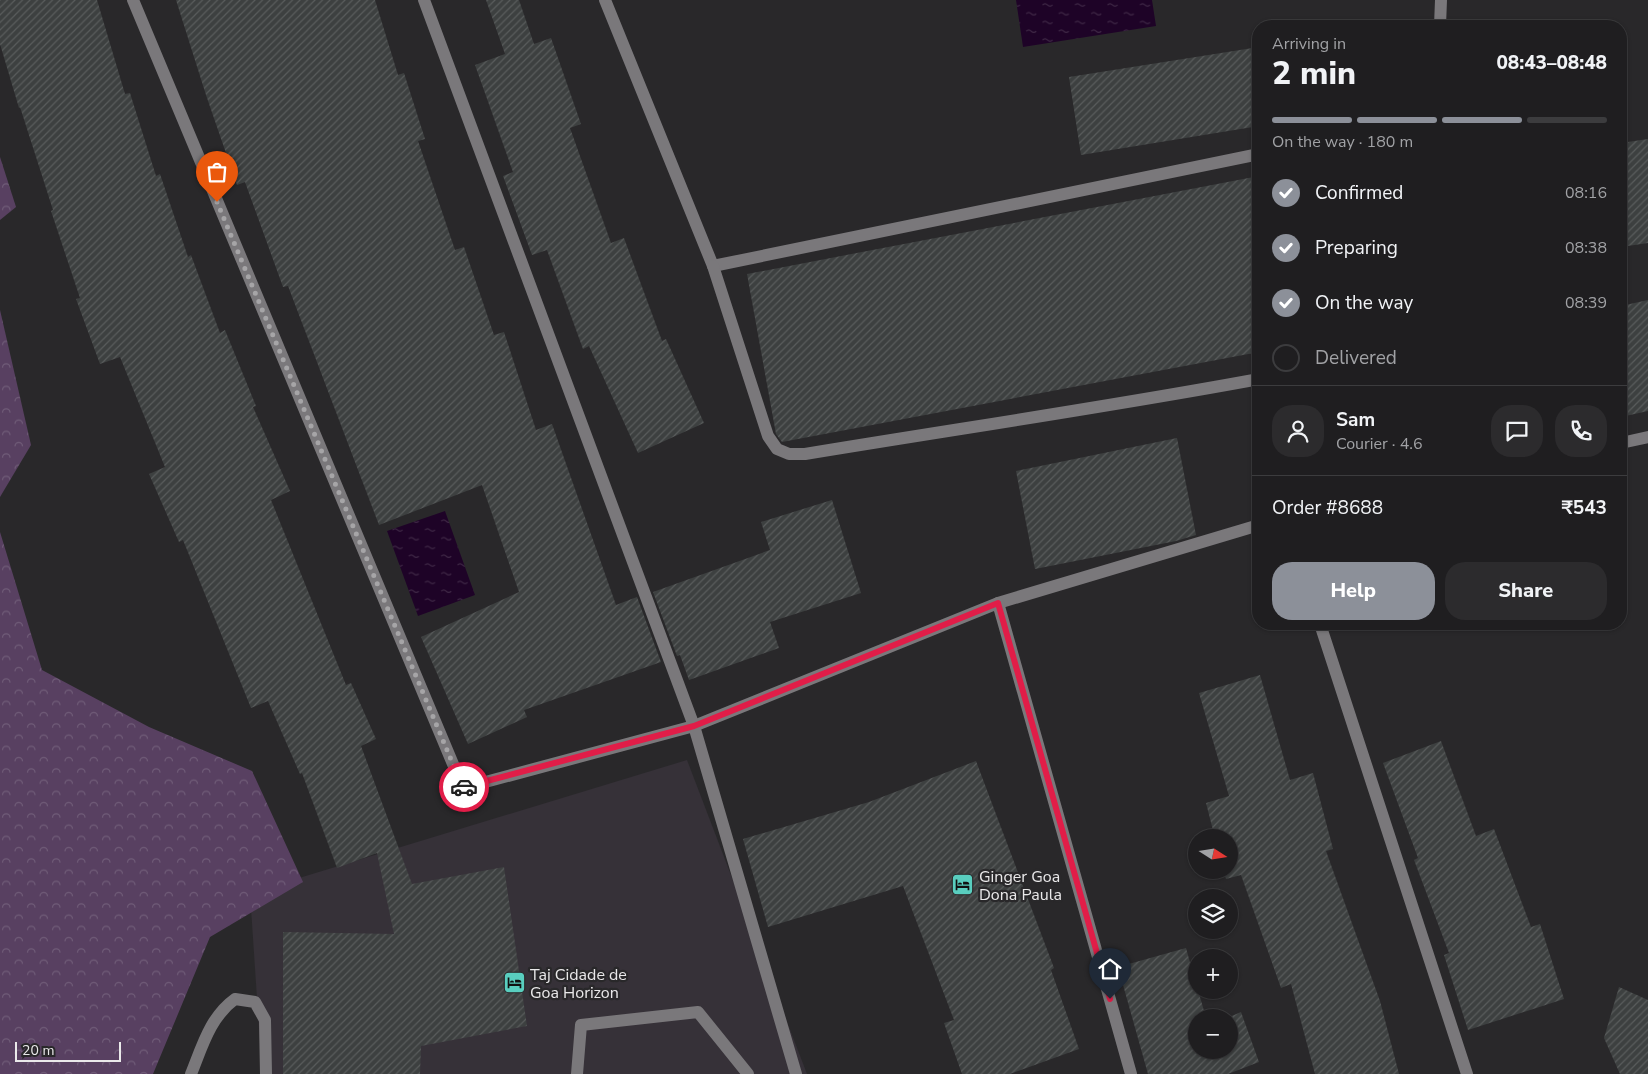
<!DOCTYPE html>
<html lang="en">
<head>
<meta charset="utf-8">
<style>
  body { margin:0; font-family:"Nunito Sans",sans-serif; background:#2c2b2d; color:#f1f3f6; height:100vh; display:flex; flex-direction:column; font-size:19px; white-space:nowrap }
  * { box-sizing:border-box; margin:0 }
  p { font-size:16px; color:#a1a2a5 }
  .icon { flex:none; width:28px; height:28px; fill:none; stroke:currentColor; stroke-width:2; stroke-linecap:round; stroke-linejoin:round }
  .map { position:relative; flex:1; overflow:hidden }
  .panel { position:absolute; left:1252px; top:20px; width:375px; height:610px; display:flex; flex-direction:column; background:#1f1e20; border-radius:20px; box-shadow:0 1px 4px #0004,0 0 0 1px #3c3c3e }
  .panel>* { flex:none }
  .needle { width:32px; rotate:102deg }
  .buttons { position:absolute; left:1188px; top:829px; display:grid; gap:10px }
  .buttons a { display:grid; place-items:center; width:50px; height:50px; border-radius:50%; background:#1f1e20; box-shadow:0 1px 4px #0004,0 0 0 1px #3c3c3e; font-size:25px }
  .scale { position:absolute; left:15px; bottom:12px; width:106px; box-sizing:border-box; padding-left:5px; border:2px solid #eae9ea; border-top:0; font-size:14px; line-height:18px; white-space:nowrap; color:#eae9ea; -webkit-text-stroke:4px #29282a; paint-order:stroke }
  .pin { position:absolute; display:grid; place-items:center; width:42px; height:42px; color:#fff; margin:-51px -21px; border-radius:50% 50% 50% 0; rotate:-45deg; box-shadow:0 0 5px #0007 }
  .pin .icon { rotate:45deg }
  .courier { position:absolute; display:grid; place-items:center; width:50px; height:50px; margin:-25px; border:4px solid #e11d48; border-radius:50%; background:#fff; color:#222; box-shadow:0 1px 6px #0007 }
  .overview em { font-style:normal; font-weight:800 }
  .overview div { display:flex; flex-direction:column-reverse }
  .overview { display:flex; align-items:center; justify-content:space-between; height:85px; padding:0 20px }
  h1 { font-size:32px; font-weight:800; line-height:38px }
  .bar { display:grid; grid-template-columns:repeat(4,1fr); gap:8px 5px; align-content:center; height:60px; padding:0 20px }
  .bar i { height:6px; border-radius:4px; background:#3c3c3e }
  .bar .selected { background:#8c9099 }
  .bar p { grid-column:span 4 }
  .line { display:flex; align-items:center; gap:12px; padding:0 20px; border-top:1px solid #3c3c3e }
  .line div { flex:1 }
  .round { display:grid; place-items:center; flex:none; width:52px; height:52px; border-radius:20px; background:#2c2b2d }
  ol { padding:0 20px; list-style:none }
  li { display:flex; align-items:center; gap:15px; height:55px }
  li p { margin-inline-start:auto }
  li .icon { padding:5px; border-radius:50%; background:#8c9099; color:#fff; stroke-width:4 }
  li:last-child { color:#a1a2a5 }
  li i { width:28px; height:28px; border:2px solid #3c3c3e; border-radius:50% }
  .primary-button { display:flex; gap:10px; margin-top:auto; padding:10px 20px }
  .primary-button a { flex:1; height:58px; border-radius:20px; background:#8c9099; color:#fff; font-size:20px; font-weight:800; line-height:58px; text-align:center }
  .primary-button a+a { background:#2c2b2d; color:#f1f3f6 }
  .map>svg:first-child { display:block }
  .built { fill:#363138 }
  .forest { fill:url(#forest-crowns) }
  .water { fill:url(#water-ripples) }
  .building { fill:url(#building-hatch) }
  .lines { fill:none; stroke-linecap:round; stroke-linejoin:round }
  .service { stroke:#7a787b; stroke-width:12 }
  .minor { stroke:#7a787b; stroke-width:12 }
  .done { stroke:#a6a5a7; stroke-width:5; stroke-dasharray:0 9 }
  .route { stroke:#e11d48; stroke-width:6 }
  .labels { text-anchor:middle; stroke-width:4.5; stroke-linejoin:round; paint-order:stroke }
  .poi-label { font-size:16px; fill:#eae9ea; stroke:#29282a; text-anchor:start }
</style>
</head>
<body>
<div class="map">
<svg width="1648" height="1074" viewBox="0 0 1648 1074">
  <defs>
    <pattern id="forest-crowns" width="20" height="18" patternUnits="userSpaceOnUse" patternTransform="scale(1.25)"><rect width="20" height="18" fill="#584061"/><path d="M2 6a3 3 0 1 1 6 0M12 15a3 3 0 1 1 6 0" fill="none" stroke="#705c78"/></pattern>
    <pattern id="water-ripples" width="26" height="14" patternUnits="userSpaceOnUse" patternTransform="scale(1.25)"><rect width="26" height="14" fill="#1e0327"/><path d="M2 4q2-2 4 0t4 0M15 11q2-2 4 0t4 0" fill="none" stroke="#3f2846"/></pattern>
    <pattern id="building-hatch" width="6" height="6" patternUnits="userSpaceOnUse" patternTransform="scale(1.25)"><rect width="6" height="6" fill="#3d4040"/><path d="M-1 1l2-2M0 6l6-6M5 7l2-2" fill="none" stroke="#595c5c"/></pattern>
  </defs>
  <rect width="100%" height="100%" fill="#29282a"/>
  <path class="built" d="M687 760 807 1074H262L250 893Z"/>
  <g class="forest">
    <path d="M0 157 16 207 0 220Z"/>
    <path d="M0 310 31 445 0 497Z"/>
    <path d="M0 532 42 670 149 727 252 771 303 882 210 937 153 1074H0Z"/>
  </g>
  <g class="water">
    <path d="M1016 0H1152L1156 26 1023 47Z"/>
    <path d="M445 511 475 595 418 616 387 531Z"/>
  </g>
  <g class="building">
    <path d="M0 0H97L125 94 130 93 156 176 160 174 188 257 191 255 220 333 225 330 256 406 253 407 290 491 271 500 346 685 351 683 376 739 361 746 412 884 504 867 527 1026 421 1046 420 1074H283V932L394 934 377 853 337 868 302 773 300 774 268 701 251 708 183 540 179 542 149 474 165 467 120 357 100 364 76 299 80 298 51 211 53 210 20 107 19 108 0 44Z"/>
    <path d="M176 0H375L398 75 404 73 425 139 418 141 455 250 464 247 494 335 504 332 536 430 552 424 616 605 637 597 661 662 524 710 527 717 468 744 421 637 519 592 482 485 379 525 288 286 283 287 245 182 237 185 206 95Z"/>
    <path d="M486 0H519L534 44 551 38 581 124 570 128 611 243 624 238 662 341 666 339 704 423 638 453 589 346 583 349 547 250 532 255 503 176 513 172 475 65 505 54Z"/>
    <path d="M1259 47V126L1081 155 1069 77Z"/>
    <path d="M1648 139V243L1621 247V143Z"/>
    <path d="M1259 176V352L782 442 776 434 747 274Z"/>
    <path d="M1648 300V411L1621 417V306Z"/>
    <path d="M1177 438 1196 535 1176 541 1035 569 1016 471Z"/>
    <path d="M832 500 861 593 770 622 779 648 689 680 680 655 677 656 653 592 770 550 761 522Z"/>
    <path d="M1260 675 1290 780 1313 773 1333 849 1326 851 1380 1001 1399 1074H1315L1291 984 1281 988 1241 875 1226 879 1223 870H1229V838H1215L1206 803 1229 796 1199 693Z"/>
    <path d="M1441 741 1476 836 1494 829 1531 927 1540 924 1564 999 1468 1030 1444 955 1449 953 1414 860 1418 858 1383 763Z"/>
    <path d="M976 761 1054 968 1051 970 1079 1049 1010 1074H962L944 1023 954 1020 903 886 768 927 743 839 869 802Z"/>
    <path d="M1186 948 1196 984V990H1198L1206 1018H1196V1050H1229V1018H1227L1241 1012 1259 1062 1228 1074H1148L1118 967Z"/>
    <path d="M1619 987 1648 1000V1074H1620L1604 1038Z"/>
  </g>
  <g class="lines">
    <path class="service" d="M577 1074 581 1025 698 1012 748 1074"/>
    <g class="minor">
      <path d="M133 0 463 788 694 726 998 603 1259 525"/>
      <path d="M424 0 694 726 796 1074"/>
      <path d="M605 0 713 266 1259 154"/>
      <path d="M1440 26 1441 0"/>
      <path d="M713 266 768 436 777 449 789 454H805C956 429 1108 407 1259 379"/>
      <path d="M1621 443 1648 437"/>
      <path d="M998 603 1131 1074"/>
      <path d="M1320 624 1467 1074"/>
      <path d="M191 1074C202 1047 210 1017 235 999L255 1002 265 1020 266 1074"/>
    </g>
  </g>
  <g class="lines">
    <path class="done" d="M217 202 455 769 463 788 464 787"/>
    <path class="route" d="M464 787 694 726 998 603 1110 999"/>
  </g>
  <defs>
    <symbol id="hotel-square" viewBox="-11 -11 22 22"><rect x="-9" y="-9" width="18" height="18" rx="4" fill="#59cebf" stroke="#29282a"/><path d="M-6-4.5h1.5V1H6V5H4.5V3h-9V5H-6ZM-4 0a1.8 1.8 0 1 1 3.6 0ZM.5 0V-2.5h3Q6-2.5 6 0Z" fill="#111"/></symbol>
  </defs>
  <g fill-rule="evenodd">
    <use href="#hotel-square" x="950" y="872" width="25" height="25"/>
    <use href="#hotel-square" x="502" y="970" width="25" height="25"/>
  </g>
  <g class="labels">
    <g class="poi-label">
      <text x="979" y="882">Ginger Goa<tspan x="979" dy="18">Dona Paula</tspan></text>
      <text x="530" y="980">Taj Cidade de<tspan x="530" dy="18">Goa Horizon</tspan></text>
    </g>
  </g>
</svg>
<div class="buttons">
<a><svg class="needle" viewBox="-14 -14 28 28"><path d="M0-13l5 13h-10z" fill="#e53935"/><path d="M0 13l5-13h-10z" fill="#a1a2a5"/></svg></a>
<a><svg class="icon" aria-label="layers" viewBox="0 0 24 24"><path d="M12 4l9 5-9 5-9-5zM3 14l9 5 9-5"/></svg></a>
<a>+</a>
<a>−</a>
</div>
<div class="scale">20 m</div>
<div class="pin" style="left:217px;top:202px;background:#ea580c"><svg class="icon" aria-label="bag" viewBox="0 0 24 24"><path d="M5 8h14l-1 12H6zM9 8a3 3 0 0 1 6 0"/></svg></div>
<div class="pin" style="left:1110px;top:999px;background:#1f2937"><svg class="icon" aria-label="home" viewBox="0 0 24 24"><path d="M3 11l9-7 9 7M6 9v11h12V9"/></svg></div>
<div class="courier" style="left:464px;top:787px"><svg class="icon" aria-label="car" viewBox="0 0 24 24"><path d="M5 17H2v-5l4-1 3-4h7l3 4 3 1v5h-3M9 17h6M6 11h13"/><circle cx="7" cy="17" r="2"/><circle cx="17" cy="17" r="2"/></svg></div>
<section class="panel">
<div class="overview"><div><h1>2 min</h1><p>Arriving in</p></div><em>08:43–08:48</em></div>
<div class="bar"><i class="selected"></i><i class="selected"></i><i class="selected"></i><i></i><p>On the way · 180 m</p></div>
<ol>
<li><svg class="icon" aria-label="check" viewBox="0 0 24 24"><path d="M5 12l5 5 9-10"/></svg>Confirmed<p>08:16</p></li>
<li><svg class="icon" aria-label="check" viewBox="0 0 24 24"><path d="M5 12l5 5 9-10"/></svg>Preparing<p>08:38</p></li>
<li><svg class="icon" aria-label="check" viewBox="0 0 24 24"><path d="M5 12l5 5 9-10"/></svg>On the way<p>08:39</p></li>
<li><i></i>Delivered</li>
</ol>
<div class="line" style="height:90px"><a class="round"><svg class="icon" aria-label="person" viewBox="0 0 24 24"><circle cx="12" cy="8" r="4"/><path d="M4 21q1-7 8-7t8 7"/></svg></a><div><b>Sam</b><p>Courier · 4.6</p></div><a class="round"><svg class="icon" aria-label="chat" viewBox="0 0 24 24"><path d="M4 5h16v11H9l-5 4z"/></svg></a><a class="round"><svg class="icon" aria-label="phone" viewBox="0 0 24 24"><path d="M5 4h4l2 5-3 2q2 4 5 5l2-3 5 2v4C11 20 4 13 5 4z"/></svg></a></div>
<div class="line" style="height:65px"><div>Order #8688</div><b>₹543</b></div>
<div class="primary-button"><a>Help</a><a>Share</a></div>
</section>
</div>
</body>
</html>
